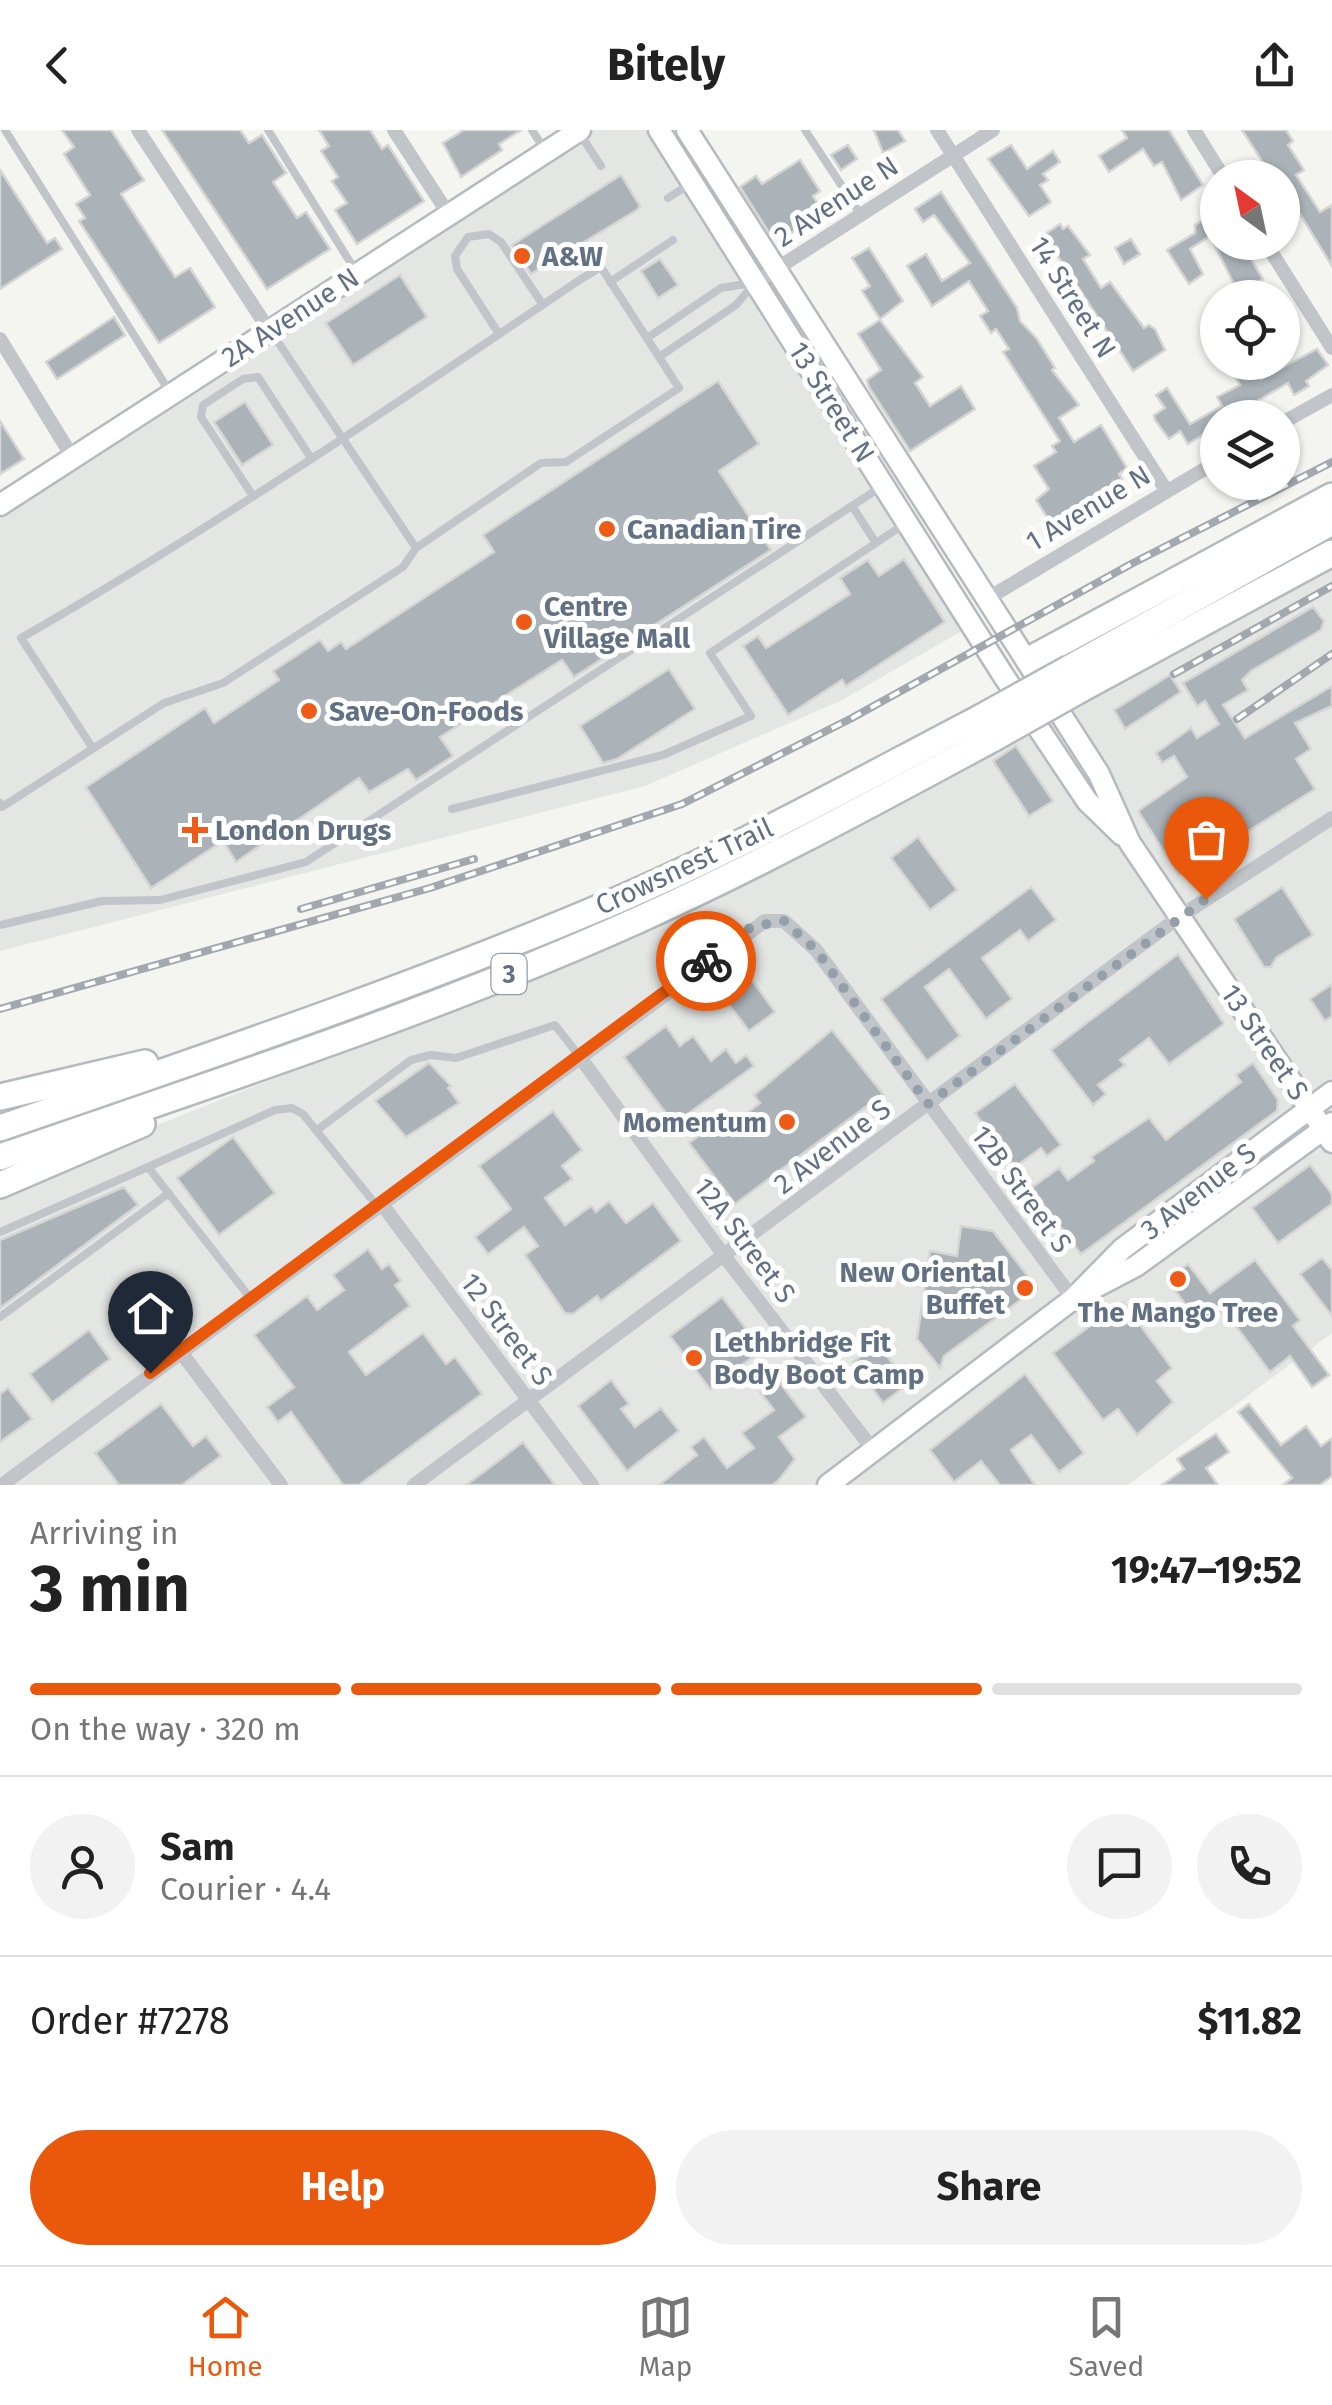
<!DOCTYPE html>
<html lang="en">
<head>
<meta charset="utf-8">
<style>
  body { margin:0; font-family:"Fira Sans",sans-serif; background:#f2f2f2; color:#222; height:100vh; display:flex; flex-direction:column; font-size:38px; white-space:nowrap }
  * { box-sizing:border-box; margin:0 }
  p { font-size:32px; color:#767676 }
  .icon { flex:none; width:55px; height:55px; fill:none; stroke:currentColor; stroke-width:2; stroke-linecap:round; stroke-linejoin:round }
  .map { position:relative; height:1355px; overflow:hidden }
  .panel { display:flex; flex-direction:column; background:#fff; flex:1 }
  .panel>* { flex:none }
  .needle { width:65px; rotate:327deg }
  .controls { position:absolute; left:1200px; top:30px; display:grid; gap:20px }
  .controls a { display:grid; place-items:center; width:100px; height:100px; border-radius:50%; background:#fff; box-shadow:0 2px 8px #0004; font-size:50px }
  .pin { position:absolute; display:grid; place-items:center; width:85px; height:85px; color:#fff; margin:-102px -42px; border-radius:50% 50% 50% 0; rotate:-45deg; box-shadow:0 0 10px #0007 }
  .pin .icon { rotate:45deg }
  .courier { position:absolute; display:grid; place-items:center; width:100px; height:100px; margin:-50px; border:8px solid #ea580c; border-radius:50%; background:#fff; color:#222; box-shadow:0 2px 12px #0007 }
  .head em { font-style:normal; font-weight:700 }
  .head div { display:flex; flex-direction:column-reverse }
  .head { display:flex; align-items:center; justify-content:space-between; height:170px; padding:0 30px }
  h1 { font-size:65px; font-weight:700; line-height:75px }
  .bar { display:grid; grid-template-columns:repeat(4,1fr); gap:15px 10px; align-content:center; height:120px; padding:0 30px }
  .bar i { height:12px; border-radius:8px; background:#e0e0e0 }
  .bar .selected { background:#ea580c }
  .bar p { grid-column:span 4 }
  .line { display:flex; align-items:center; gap:25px; padding:0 30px; border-top:2px solid #e0e0e0 }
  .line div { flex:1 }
  .round { display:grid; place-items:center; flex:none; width:105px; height:105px; border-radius:52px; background:#f2f2f2 }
  .button { display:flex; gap:20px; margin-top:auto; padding:20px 30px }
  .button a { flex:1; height:115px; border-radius:60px; background:#ea580c; color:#fff; font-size:40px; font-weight:700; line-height:115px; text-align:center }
  .button a+a { background:#f2f2f2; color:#222 }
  header { display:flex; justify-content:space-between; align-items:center; height:130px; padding:0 30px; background:#fff; font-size:45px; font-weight:700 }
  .tab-bar { display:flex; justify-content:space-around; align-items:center; height:140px; border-top:2px solid #e0e0e0; background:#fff; font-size:28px; color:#767676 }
  .tab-bar a { display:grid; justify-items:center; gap:5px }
  .tab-bar .selected { color:#ea580c }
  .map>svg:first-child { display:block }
  .built { fill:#e4e6e3 }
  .building { fill:#abb2b8; stroke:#d5d5d3; stroke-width:2.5 }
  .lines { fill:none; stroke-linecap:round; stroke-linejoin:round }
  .secondary-casing { stroke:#b5babf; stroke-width:25 }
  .highway-casing { stroke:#b5b8bc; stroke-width:30 }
  .lane { stroke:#c1c4c8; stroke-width:8 }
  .street { stroke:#c1c4c8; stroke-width:14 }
  .secondary { stroke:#fff; stroke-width:20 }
  .highway { stroke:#fff; stroke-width:25 }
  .rail-casing { stroke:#a3a8af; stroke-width:8 }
  .rail { stroke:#fff; stroke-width:4; stroke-dasharray:11; stroke-linecap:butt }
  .highway-bridge-casing { stroke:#b5b8bc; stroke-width:30; stroke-linecap:butt }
  .highway-bridge { stroke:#fff; stroke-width:25 }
  .done { stroke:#949fa9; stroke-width:10; stroke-dasharray:0 18 }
  .route { stroke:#ea580c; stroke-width:12 }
  .poi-dot { fill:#ed5b17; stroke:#fff; stroke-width:4 }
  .labels { text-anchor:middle; stroke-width:10; stroke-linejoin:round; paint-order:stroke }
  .shield { fill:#fff; stroke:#909ca8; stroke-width:2.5 }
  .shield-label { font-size:25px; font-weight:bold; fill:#617183 }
  .street-label { font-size:28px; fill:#617183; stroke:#fff }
  .poi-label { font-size:28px; font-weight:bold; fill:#617183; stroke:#fff; text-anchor:start }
</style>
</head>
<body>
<header><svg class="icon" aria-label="back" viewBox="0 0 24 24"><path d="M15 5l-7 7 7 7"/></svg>Bitely<svg class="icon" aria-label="share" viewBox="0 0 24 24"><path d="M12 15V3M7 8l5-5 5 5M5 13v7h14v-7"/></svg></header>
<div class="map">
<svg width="1332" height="1355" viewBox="0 0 1332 1355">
  <rect width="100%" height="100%" fill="#f4f4f0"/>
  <g class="built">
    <path d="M582 0H655L974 494 842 570 645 656 0 821V375Z"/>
    <path d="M1332 430V1203L1128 1355H0V1063L77 1027 429 887Z"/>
  </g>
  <g class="building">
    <path d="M62 0H111L144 50 121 64 175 147 190 138 215 177 159 213 79 91 85 88 76 74 90 65 64 24 74 17Z"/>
    <path d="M162 0H240L249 13 262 5 286 43 273 52 297 88 306 82 330 119 267 159Z"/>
    <path d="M319 0H370L382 19 388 15 424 71 357 114 335 80 347 73 332 51 338 47 321 21 329 16Z"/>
    <path d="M464 0H521L499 14 502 20 461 47 443 13Z"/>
    <path d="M874 0H898L905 11 883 23Z"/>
    <path d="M1122 0H1169L1203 55 1181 70 1162 32 1154 36 1143 19 1109 42 1099 26 1127 8Z"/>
    <path d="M1242 0H1286L1293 11 1288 15 1304 40 1296 45 1320 82 1332 75V136L1298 81 1294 83 1282 66V48H1273Z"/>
    <path d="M848 15 857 29 841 40 831 25Z"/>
    <path d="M1011 15 1027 39 1053 21 1060 32 1043 44 1048 50 1040 55 1051 72 1029 86 988 29Z"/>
    <path d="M800 30 820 61 813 66 823 82 782 109 771 106 740 57 756 46 762 54Z"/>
    <path d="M0 40 47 113 55 108 62 119 0 159Z"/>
    <path d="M621 45 640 76 637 80 531 144 512 115Z"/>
    <path d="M941 62 1017 178 1020 191 1037 209 1055 238 1052 240 1079 275 1059 288 1074 312 1101 295 1127 338 1119 344 1122 349 1065 386 1067 390 1054 398 1036 370 1049 359 1034 336 1056 322 1052 316 1060 311 1003 222 1009 219 996 199 991 203 980 186 988 181 969 151 932 176 907 136 926 124 942 151 970 133 934 85 923 92 915 79Z"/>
    <path d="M1218 81V112H1241L1263 149 1239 164 1210 106 1190 119 1203 144 1189 154 1167 120 1195 103V95Z"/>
    <path d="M1060 94 1063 99 1068 96 1090 125 1083 129 1101 158 1110 152 1144 198 1149 195 1155 199 1165 220 1133 241 1044 105Z"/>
    <path d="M1131 109 1140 124 1124 134 1115 118Z"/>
    <path d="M869 118 903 171 880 189 862 161 870 156 852 128Z"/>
    <path d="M660 129 678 155 658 168 641 141Z"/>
    <path d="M400 145 427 187 353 235 326 193Z"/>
    <path d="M114 187 125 205 57 249 46 232Z"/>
    <path d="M880 190 923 247 915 253 930 276 961 256 975 279 910 321 869 257 867 250 881 240 858 204Z"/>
    <path d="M1317 219 1328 235 1306 251 1309 256 1294 265 1288 253 1242 280 1246 288H1218V302L1206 308 1204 304 1188 314 1180 301 1169 309 1155 290 1154 285 1165 278 1156 265 1167 258 1190 294 1222 276 1217 267 1240 255 1236 248 1254 238 1261 249Z"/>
    <path d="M718 251 759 314 719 341 771 420 574 547 562 530 440 607 453 626 416 650 408 639 369 662 359 648 236 732 223 711 151 758 86 657 205 578 214 593 279 550 273 541 320 510 328 521 341 512 346 519 494 422 483 405Z"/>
    <path d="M245 272 273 315 242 335 214 292Z"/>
    <path d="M0 291 24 329 0 344Z"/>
    <path d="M904 429 945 492 846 556 842 550 788 585 743 516 758 506 766 518 850 464 840 448 868 430 879 446Z"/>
    <path d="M1313 477 1324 491 1321 500 1251 541 1242 550 1248 560 1223 575 1245 608 1332 556V576L1295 593 1311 619 1296 629 1315 659 1179 745 1138 681 1187 647 1174 626 1162 633 1156 623 1191 598 1197 608 1219 594 1205 571 1197 576 1183 553Z"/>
    <path d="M669 539 695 579 617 629 603 633 580 596Z"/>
    <path d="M1170 545 1181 562 1125 599 1114 580Z"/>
    <path d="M1016 616 1053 671 1029 686 993 631Z"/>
    <path d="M918 707 957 760 930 780 891 728Z"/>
    <path d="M1031 757 1056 790 1028 811 1020 800 982 828 1012 869 986 889 949 839 925 857 960 906 927 931 881 869Z"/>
    <path d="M1282 757 1313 805 1276 828 1271 837H1264L1234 789Z"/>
    <path d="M1178 824 1224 894 1169 934 1149 908 1120 930 1125 935 1098 955 1106 964 1093 975 1051 920Z"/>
    <path d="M747 843 775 882 749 901 720 863Z"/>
    <path d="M1332 854V886L1325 891 1310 869Z"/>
    <path d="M666 896 680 916 693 906 711 931 726 919 736 933 746 925 754 936 674 994 624 927Z"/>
    <path d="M832 900 883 964 735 1074 689 1013 729 983 738 990 760 973 754 965Z"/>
    <path d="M429 933 451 956 448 958 459 973 406 1007 375 971Z"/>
    <path d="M1253 933 1278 970 1277 981 1081 1124 1031 1058 1059 1038 1068 1050 1094 1031 1091 1027 1149 988 1166 1010 1241 952 1236 945Z"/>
    <path d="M1015 954 1061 1015 1047 1026 1041 1018 1015 1037 975 983Z"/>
    <path d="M553 981 582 1020 562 1036 572 1049 545 1068 565 1095 591 1076 596 1082 609 1071 626 1093 653 1073 681 1111 601 1171 597 1166 573 1184 565 1183 525 1125 538 1116 524 1097 488 1124 475 1107 511 1079 479 1036Z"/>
    <path d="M233 1007 275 1063 219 1105 177 1048Z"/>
    <path d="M1310 1035 1332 1064V1074L1278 1113 1252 1078Z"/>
    <path d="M124 1057 138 1075 0 1178V1110Z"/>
    <path d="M961 1096 993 1101 1037 1158 944 1226 940 1238 917 1209 928 1135 930 1121 957 1126Z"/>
    <path d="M368 1119 382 1139 389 1134 401 1151 395 1155 410 1176 349 1222 366 1245 423 1203 446 1234 455 1227 482 1264 359 1355H343L291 1282 278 1292 267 1277 294 1257 254 1205 307 1166 317 1180 344 1160 333 1145Z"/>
    <path d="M1322 1128 1332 1140V1186L1300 1144Z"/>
    <path d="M1255 1130 1300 1190 1293 1196 1329 1245 1312 1257 1290 1226 1270 1242 1224 1180 1202 1196 1167 1150 1188 1134 1210 1163Z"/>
    <path d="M722 1167 762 1220 710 1259 670 1206Z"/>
    <path d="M1123 1172 1172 1238 1157 1251 1173 1272 1137 1305 1118 1279 1103 1290 1053 1223Z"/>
    <path d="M89 1200 110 1229 52 1273 30 1244Z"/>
    <path d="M878 1214 908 1254 883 1273 853 1232Z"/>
    <path d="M1025 1244 1084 1323 1059 1342 1031 1305 1011 1320 1035 1355H1000L981 1331 954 1352 930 1320Z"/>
    <path d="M777 1249 806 1287 779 1307 795 1329 778 1351 772 1355H659L697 1325 691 1317 704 1307 727 1338 754 1318 742 1303 774 1280 760 1262Z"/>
    <path d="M611 1250 629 1274 621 1279 635 1297 661 1278 679 1301 627 1341 578 1276Z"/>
    <path d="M8 1258 32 1289 0 1312V1264Z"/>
    <path d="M161 1274 193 1316 206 1306 221 1326 182 1355H119L95 1323Z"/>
    <path d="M1249 1274 1281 1315 1306 1296 1321 1316 1332 1308V1346L1320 1355H1283L1292 1348 1238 1282Z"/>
    <path d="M1216 1304 1229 1322 1206 1338 1218 1355H1162L1184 1339 1177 1329Z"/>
    <path d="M523 1312 555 1355H466L485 1341Z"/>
  </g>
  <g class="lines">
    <defs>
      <g id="secondary">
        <path d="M659 0 1003 545 1087 671 1122 705"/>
        <path d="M687 0 1099 644 1130 713 1332 1012"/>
        <path d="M0 375 580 0"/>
        <path d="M1092 1159 1136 1136 1332 993"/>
        <path d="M828 1355 1073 1169 1122 1119 1332 962"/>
      </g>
      <g id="highway">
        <path d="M1029 530 1332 366"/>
        <path d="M1070 538 1332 392"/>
        <path d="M1081 559 1332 423"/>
        <path d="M0 967 145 933"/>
        <path d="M0 998C209 926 417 856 620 769 743 716 861 650 980 588"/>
        <path d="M0 1027C214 953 431 883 638 790 760 735 877 671 994 608"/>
        <path d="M0 1055 142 994"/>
      </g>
    </defs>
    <use href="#secondary" class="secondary-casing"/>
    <use href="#highway" class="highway-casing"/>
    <g class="lane">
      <path d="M5 0 171 264"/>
      <path d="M268 0 355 140"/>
      <path d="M532 0 546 22"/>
      <path d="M805 0 861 85"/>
      <path d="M578 1 601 36"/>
      <path d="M668 68 690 54"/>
      <path d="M610 152 673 110"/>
      <path d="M499 204 457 139 455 126 468 107 489 104 501 112 543 175"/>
      <path d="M647 208 721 158 752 153"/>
      <path d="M659 227 736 175 754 154"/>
      <path d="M253 366 201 287 203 275 243 249 258 247 311 328"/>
      <path d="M852 376 876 413 906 393"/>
      <path d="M92 617 21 508C213 398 397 273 581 149L601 137 679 258 566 332 541 333 416 418 272 203"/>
      <path d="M0 673 2 677 164 573 223 553 403 437 416 418"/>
      <path d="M452 679 663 625 751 586 710 523 876 413"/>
      <path d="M0 795 102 771 160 770 306 732 881 357"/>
      <path d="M317 1000 411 930 431 925 456 928 555 895 580 927"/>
      <path d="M148 1037 275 980 292 978 303 984 377 1076"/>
      <path d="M0 1102 148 1037 251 1169"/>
      <path d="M0 1187 169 1063"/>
    </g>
    <g class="street">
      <path d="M138 0 269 200"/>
      <path d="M394 0 449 85"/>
      <path d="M937 0 1166 360"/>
      <path d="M1194 0 1224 48"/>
      <path d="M1265 112 1332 218"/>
      <path d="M756 152 993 0"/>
      <path d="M0 209 73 328"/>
      <path d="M1282 293 1332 265"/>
      <path d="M985 470 1218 331"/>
      <path d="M580 927 725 1127 874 1321"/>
      <path d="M381 1073 592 1355"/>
      <path d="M180 1221 281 1355"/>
      <path d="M2 1355 765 791H784L816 820 1073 1169"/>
      <path d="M414 1355 1179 787 1332 688"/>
    </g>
    <use href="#secondary" class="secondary"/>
    <use href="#highway" class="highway"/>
    <defs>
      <g id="rail">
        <path d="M1174 544 1332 456"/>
        <path d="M1237 589 1332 524"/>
        <path d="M301 779 474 729"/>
        <path d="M0 879 430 758 682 674 852 588 1133 433 1332 332"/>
      </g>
    </defs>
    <use href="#rail" class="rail-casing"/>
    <use href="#rail" class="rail"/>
    <defs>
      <g id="highway-bridge">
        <path d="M980 588 1070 538"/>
        <path d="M994 608 1081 559"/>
      </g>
    </defs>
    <use href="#highway-bridge" class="highway-bridge-casing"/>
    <use href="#highway-bridge" class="highway-bridge"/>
  </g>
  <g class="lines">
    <path class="done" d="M706 831 751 797 784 791 816 820 928 974 1206 769"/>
    <path class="route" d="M150 1243 706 831"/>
  </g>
  <g class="poi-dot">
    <circle cx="522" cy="126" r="10"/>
    <circle cx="607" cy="399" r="10"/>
    <circle cx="524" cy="492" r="10"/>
    <circle cx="309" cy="581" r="10"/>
    <path d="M190 685h10v10h10v10h-10v10h-10v-10h-10v-10h10z"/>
    <circle cx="787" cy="992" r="10"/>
    <circle cx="1178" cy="1149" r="10"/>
    <circle cx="1025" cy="1158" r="10"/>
    <circle cx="694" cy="1228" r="10"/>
  </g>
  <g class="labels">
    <rect class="shield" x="491.5" y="824" width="35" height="40" rx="8"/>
    <g class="shield-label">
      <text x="509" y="853">3</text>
    </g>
    <g class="street-label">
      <text transform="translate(836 71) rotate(-33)" y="10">2 Avenue N</text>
      <text transform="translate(1073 167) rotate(58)" y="10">14 Street N</text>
      <text transform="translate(290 187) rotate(-33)" y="10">2A Avenue N</text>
      <text transform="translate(832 272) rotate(58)" y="10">13 Street N</text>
      <text transform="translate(1088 378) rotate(-31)" y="10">1 Avenue N</text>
      <text transform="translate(684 736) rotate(-25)" y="10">Crowsnest Trail</text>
      <text transform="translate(1265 912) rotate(56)" y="10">13 Street S</text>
      <text transform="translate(832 1016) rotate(-37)" y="10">2 Avenue S</text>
      <text transform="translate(1022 1059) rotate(54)" y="10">12B Street S</text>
      <text transform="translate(1198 1061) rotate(-38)" y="10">3 Avenue S</text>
      <text transform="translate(745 1110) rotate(53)" y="10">12A Street S</text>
      <text transform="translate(507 1199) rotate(53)" y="10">12 Street S</text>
    </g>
    <g class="poi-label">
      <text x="542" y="136">A&amp;W</text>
      <text x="627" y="409">Canadian Tire</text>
      <text x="544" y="486">Centre<tspan x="544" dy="32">Village Mall</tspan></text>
      <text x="329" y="591">Save-On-Foods</text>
      <text x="215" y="710">London Drugs</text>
      <text x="767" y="1002" text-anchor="end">Momentum</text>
      <text x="1005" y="1152" text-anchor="end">New Oriental<tspan x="1005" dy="32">Buffet</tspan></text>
      <text x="1178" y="1192" text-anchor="middle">The Mango Tree</text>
      <text x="714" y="1222">Lethbridge Fit<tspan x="714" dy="32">Body Boot Camp</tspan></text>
    </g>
  </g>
</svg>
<div class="controls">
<a><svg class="needle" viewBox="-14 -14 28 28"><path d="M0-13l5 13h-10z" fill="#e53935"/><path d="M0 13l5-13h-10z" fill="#767676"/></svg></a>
<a><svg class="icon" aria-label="locate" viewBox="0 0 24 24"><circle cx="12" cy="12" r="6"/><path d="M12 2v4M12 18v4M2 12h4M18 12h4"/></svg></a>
<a><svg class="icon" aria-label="layers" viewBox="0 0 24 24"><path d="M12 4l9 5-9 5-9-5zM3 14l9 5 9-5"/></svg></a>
</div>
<div class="pin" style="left:1206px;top:769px;background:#ea580c"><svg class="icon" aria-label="bag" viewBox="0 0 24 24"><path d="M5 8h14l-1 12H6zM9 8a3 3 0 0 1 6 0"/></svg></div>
<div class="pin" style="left:150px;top:1243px;background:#1f2937"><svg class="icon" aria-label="home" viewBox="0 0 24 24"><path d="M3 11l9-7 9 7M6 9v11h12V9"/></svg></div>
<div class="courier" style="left:706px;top:831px"><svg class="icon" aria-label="bike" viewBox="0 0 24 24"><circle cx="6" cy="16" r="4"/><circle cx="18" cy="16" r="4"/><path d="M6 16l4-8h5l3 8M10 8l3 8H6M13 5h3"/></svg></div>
</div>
<section class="panel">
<div class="head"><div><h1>3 min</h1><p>Arriving in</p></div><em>19:47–19:52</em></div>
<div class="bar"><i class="selected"></i><i class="selected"></i><i class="selected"></i><i></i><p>On the way · 320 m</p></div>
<div class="line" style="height:180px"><a class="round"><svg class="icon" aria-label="person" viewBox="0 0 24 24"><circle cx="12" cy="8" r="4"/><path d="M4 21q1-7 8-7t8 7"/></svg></a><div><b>Sam</b><p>Courier · 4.4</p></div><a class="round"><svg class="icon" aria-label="chat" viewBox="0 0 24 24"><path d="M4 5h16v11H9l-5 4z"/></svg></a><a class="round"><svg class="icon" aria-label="phone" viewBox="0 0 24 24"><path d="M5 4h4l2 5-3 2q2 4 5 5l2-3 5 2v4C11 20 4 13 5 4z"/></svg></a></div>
<div class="line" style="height:130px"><div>Order #7278</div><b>$11.82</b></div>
<div class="button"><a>Help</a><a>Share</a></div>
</section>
<nav class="tab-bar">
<a class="selected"><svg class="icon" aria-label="home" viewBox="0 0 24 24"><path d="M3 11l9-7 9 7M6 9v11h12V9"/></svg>Home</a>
<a><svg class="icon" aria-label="map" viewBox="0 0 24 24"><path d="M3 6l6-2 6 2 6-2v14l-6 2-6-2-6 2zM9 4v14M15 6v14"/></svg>Map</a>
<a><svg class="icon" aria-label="saved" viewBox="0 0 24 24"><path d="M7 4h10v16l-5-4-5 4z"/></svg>Saved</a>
</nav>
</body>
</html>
